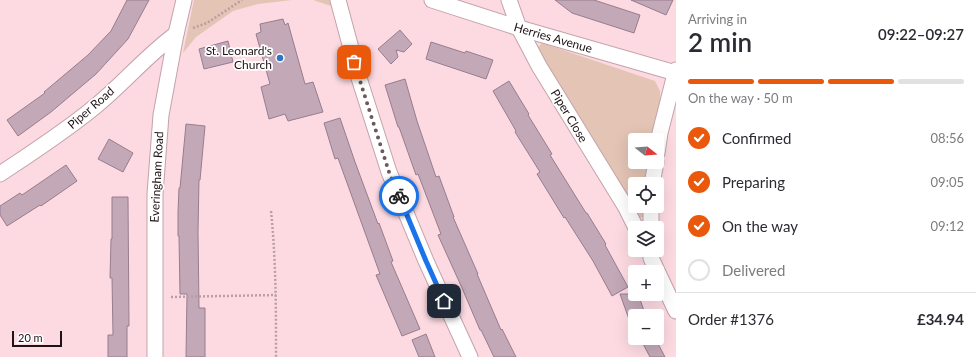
<!DOCTYPE html>
<html lang="en">
<head>
<meta charset="utf-8">
<style>
  body { margin:0; font-family:Lato,sans-serif; background:#f2f2f3; color:#2b2b33; height:100vh; display:flex; flex-direction:column; font-size:15px; white-space:nowrap }
  * { box-sizing:border-box; margin:0 }
  p { font-size:13px; color:#7c7c81 }
  .icon { flex:none; width:22px; height:22px; fill:none; stroke:currentColor; stroke-width:2; stroke-linecap:round; stroke-linejoin:round }
  .map { position:relative; flex:1; overflow:hidden }
  .drawer { display:flex; flex-direction:column; background:#fff; width:300px }
  .drawer>* { flex:none }
  .needle { width:26px; rotate:107deg }
  .fabs { position:absolute; left:628px; top:133px; display:grid; gap:8px }
  .fabs a { display:grid; place-items:center; width:36px; height:36px; border-radius:4px; background:#fff; box-shadow:0 4px 16px #0002; font-size:20px }
  .scale { position:absolute; left:12px; bottom:10px; width:50px; box-sizing:border-box; padding-left:4px; border:2px solid #1f1316; border-top:0; font-size:11px; line-height:14px; white-space:nowrap; color:#1f1316; -webkit-text-stroke:3px #fff; paint-order:stroke }
  .pin { position:absolute; display:grid; place-items:center; width:34px; height:34px; color:#fff; margin:-17px; border-radius:8px; box-shadow:0 2px 6px #0006 }
  .courier { position:absolute; display:grid; place-items:center; width:40px; height:40px; margin:-20px; border:3px solid #1a73e8; border-radius:50%; background:#fff; color:#222; box-shadow:0 1px 5px #0007 }
  .head em { font-style:normal; font-weight:600 }
  .head div { display:flex; flex-direction:column-reverse }
  .head { display:flex; align-items:center; justify-content:space-between; height:68px; padding:0 12px }
  h1 { font-size:26px; font-weight:600; line-height:30px }
  .bar { display:grid; grid-template-columns:repeat(4,1fr); gap:6px 4px; align-content:center; height:48px; padding:0 12px }
  .bar i { height:5px; border-radius:3px; background:#e1e1e2 }
  .bar .on { background:#ea580c }
  .bar p { grid-column:span 4 }
  .line { display:flex; align-items:center; gap:10px; padding:0 12px; border-top:1px solid #e1e1e2 }
  .line div { flex:1 }
  ol { padding:0 12px; list-style:none }
  li { display:flex; align-items:center; gap:12px; height:44px }
  li p { margin-inline-start:auto }
  li .icon { padding:4px; border-radius:50%; background:#ea580c; color:#fff; stroke-width:4 }
  li:last-child { color:#7c7c81 }
  li i { width:22px; height:22px; border:2px solid #e1e1e2; border-radius:50% }
  main { display:flex; flex:1; min-height:0 }
  .map>svg:first-child { display:block }
  .green { fill:#e3c4b5 }
  .building { fill:#c3a8b8; stroke:#977d8d }
  .lines { fill:none; stroke-linecap:round; stroke-linejoin:round }
  .minor-casing { stroke:#c3a3aa; stroke-width:17 }
  .path { stroke:#ba9ea4; stroke-width:2.5; stroke-dasharray:2 2; stroke-linecap:butt }
  .minor { stroke:#fff; stroke-width:15 }
  .done { stroke:#6d595d; stroke-width:4; stroke-dasharray:0 7.2 }
  .route { stroke:#1a73e8; stroke-width:5 }
  .poi-dot { fill:#2d75c6; stroke:#fff; stroke-width:1.5 }
  .labels { text-anchor:middle; stroke-width:3.5; stroke-linejoin:round; paint-order:stroke }
  .street-label { font-size:12px; fill:#1f1316; stroke:#fff }
  .poi-label { font-size:12px; fill:#1f1316; stroke:#fff; text-anchor:end }
</style>
</head>
<body>
<main>
<div class="map">
<svg width="676" height="357" viewBox="0 0 676 357">
  <rect width="100%" height="100%" fill="#fddae2"/>
  <g class="green">
    <path d="M194 0H330L331 6 313 0H292L258 4 233 11 196 37 183 53Z"/>
    <path d="M542 43 655 81 660 91V102L653 140H635V162H649L646 184H635V206H646L645 210 643 217 639 218 539 54 538 47Z"/>
  </g>
  <g class="building">
    <path d="M127 0H149L128 39 96 74 51 112 18 136 7 120 45 93 44 92 88 55 111 31Z"/>
    <path d="M555 0H594L640 15 634 33 572 13Z"/>
    <path d="M631 0H673L666 15Z"/>
    <path d="M283 19 285 25 288 23 305 84 313 82 323 112 288 121 285 114 269 119 261 87 270 84 256 34 261 32 260 24Z"/>
    <path d="M400 30 412 44 404 52 396 50 398 57 391 64 378 49Z"/>
    <path d="M228 41 233 62 204 69 199 49Z"/>
    <path d="M431 42 465 53 466 51 493 60 486 79 426 59Z"/>
    <path d="M405 79 417 121 436 177 439 176 454 217H453L478 274H477L501 330 502 329 516 357H494L481 330H480L462 288 438 235 441 234 418 174 416 175 399 127H398L385 85Z"/>
    <path d="M509 81 529 114 528 115 552 154 550 155 586 213H587L606 244 605 245 628 287 612 296 593 261 565 217 564 218 537 174 540 172 515 132 516 131 493 91Z"/>
    <path d="M340 118 355 162 378 224 379 223 393 261 391 262 420 329 402 336 376 275 380 274 338 158 335 159 324 123Z"/>
    <path d="M186 124 205 126 200 180H199L198 232 199 308H205V357H186L187 294H180L179 236H178V212L179 188H180Z"/>
    <path d="M109 139 133 153 123 172 98 159Z"/>
    <path d="M66 165 77 181 41 206 40 205 7 226 0 215V206L20 193 22 195Z"/>
    <path d="M112 197H128L129 326H127V357H108V335H113L112 278H110L111 239H112Z"/>
    <path d="M620 294H638L646 316H635V336Z"/>
    <path d="M426 334 435 357H419L412 340Z"/>
    <path d="M640 338H655L665 357H650Z"/>
  </g>
  <g class="lines">
    <defs>
      <g id="minor">
        <path d="M338 0 359 78 389 172 426 261 470 357"/>
        <path d="M432 0 519 28 676 73"/>
        <path d="M509 0 519 28 539 66 625 206 636 228"/>
        <path d="M657 153 660 133 676 70"/>
        <path d="M0 174C33 152 66 131 97 105 124 83 147 55 176 34"/>
        <path d="M652 184 656 162"/>
        <path d="M651 228V206"/>
        <path d="M651 250V258L676 311"/>
        <path d="M155 357V194L161 115 176 34 184 0"/>
      </g>
    </defs>
    <use href="#minor" class="minor-casing"/>
    <g class="path">
      <path d="M193 28 207 23 242 0"/>
      <path d="M271 211C276 260 276 308 276 357"/>
      <path d="M171 297 276 295"/>
    </g>
    <use href="#minor" class="minor"/>
  </g>
  <g class="lines">
    <path class="done" d="M354 62 389 172 399 196"/>
    <path class="route" d="M399 196 426 261 444 301"/>
  </g>
  <circle class="poi-dot" cx="280" cy="58" r="4"/>
  <g class="labels">
    <g class="street-label">
      <text transform="translate(553 38) rotate(16)" y="4">Herries Avenue</text>
      <text transform="translate(91 108) rotate(-41)" y="4">Piper Road</text>
      <text transform="translate(569 116) rotate(59)" y="4">Piper Close</text>
      <text transform="translate(157 177) rotate(-87)" y="4">Everingham Road</text>
    </g>
    <g class="poi-label">
      <text x="272" y="55">St. Leonard's<tspan x="272" dy="14">Church</tspan></text>
    </g>
  </g>
</svg>
<div class="fabs">
<a><svg class="needle" viewBox="-14 -14 28 28"><path d="M0-13l5 13h-10z" fill="#e53935"/><path d="M0 13l5-13h-10z" fill="#7c7c81"/></svg></a>
<a><svg class="icon" aria-label="locate" viewBox="0 0 24 24"><circle cx="12" cy="12" r="6"/><path d="M12 2v4M12 18v4M2 12h4M18 12h4"/></svg></a>
<a><svg class="icon" aria-label="layers" viewBox="0 0 24 24"><path d="M12 4l9 5-9 5-9-5zM3 14l9 5 9-5"/></svg></a>
<a>+</a>
<a>−</a>
</div>
<div class="scale">20 m</div>
<div class="pin" style="left:354px;top:62px;background:#ea580c"><svg class="icon" aria-label="bag" viewBox="0 0 24 24"><path d="M5 8h14l-1 12H6zM9 8a3 3 0 0 1 6 0"/></svg></div>
<div class="pin" style="left:444px;top:301px;background:#1f2937"><svg class="icon" aria-label="home" viewBox="0 0 24 24"><path d="M3 11l9-7 9 7M6 9v11h12V9"/></svg></div>
<div class="courier" style="left:399px;top:196px"><svg class="icon" aria-label="bike" viewBox="0 0 24 24"><circle cx="6" cy="16" r="4"/><circle cx="18" cy="16" r="4"/><path d="M6 16l4-8h5l3 8M10 8l3 8H6M13 5h3"/></svg></div>
</div>
<section class="drawer">
<div class="head"><div><h1>2 min</h1><p>Arriving in</p></div><em>09:22–09:27</em></div>
<div class="bar"><i class="on"></i><i class="on"></i><i class="on"></i><i></i><p>On the way · 50 m</p></div>
<ol>
<li><svg class="icon" aria-label="check" viewBox="0 0 24 24"><path d="M5 12l5 5 9-10"/></svg>Confirmed<p>08:56</p></li>
<li><svg class="icon" aria-label="check" viewBox="0 0 24 24"><path d="M5 12l5 5 9-10"/></svg>Preparing<p>09:05</p></li>
<li><svg class="icon" aria-label="check" viewBox="0 0 24 24"><path d="M5 12l5 5 9-10"/></svg>On the way<p>09:12</p></li>
<li><i></i>Delivered</li>
</ol>
<div class="line" style="height:52px"><div>Order #1376</div><b>£34.94</b></div>
</section>
</main>
</body>
</html>
